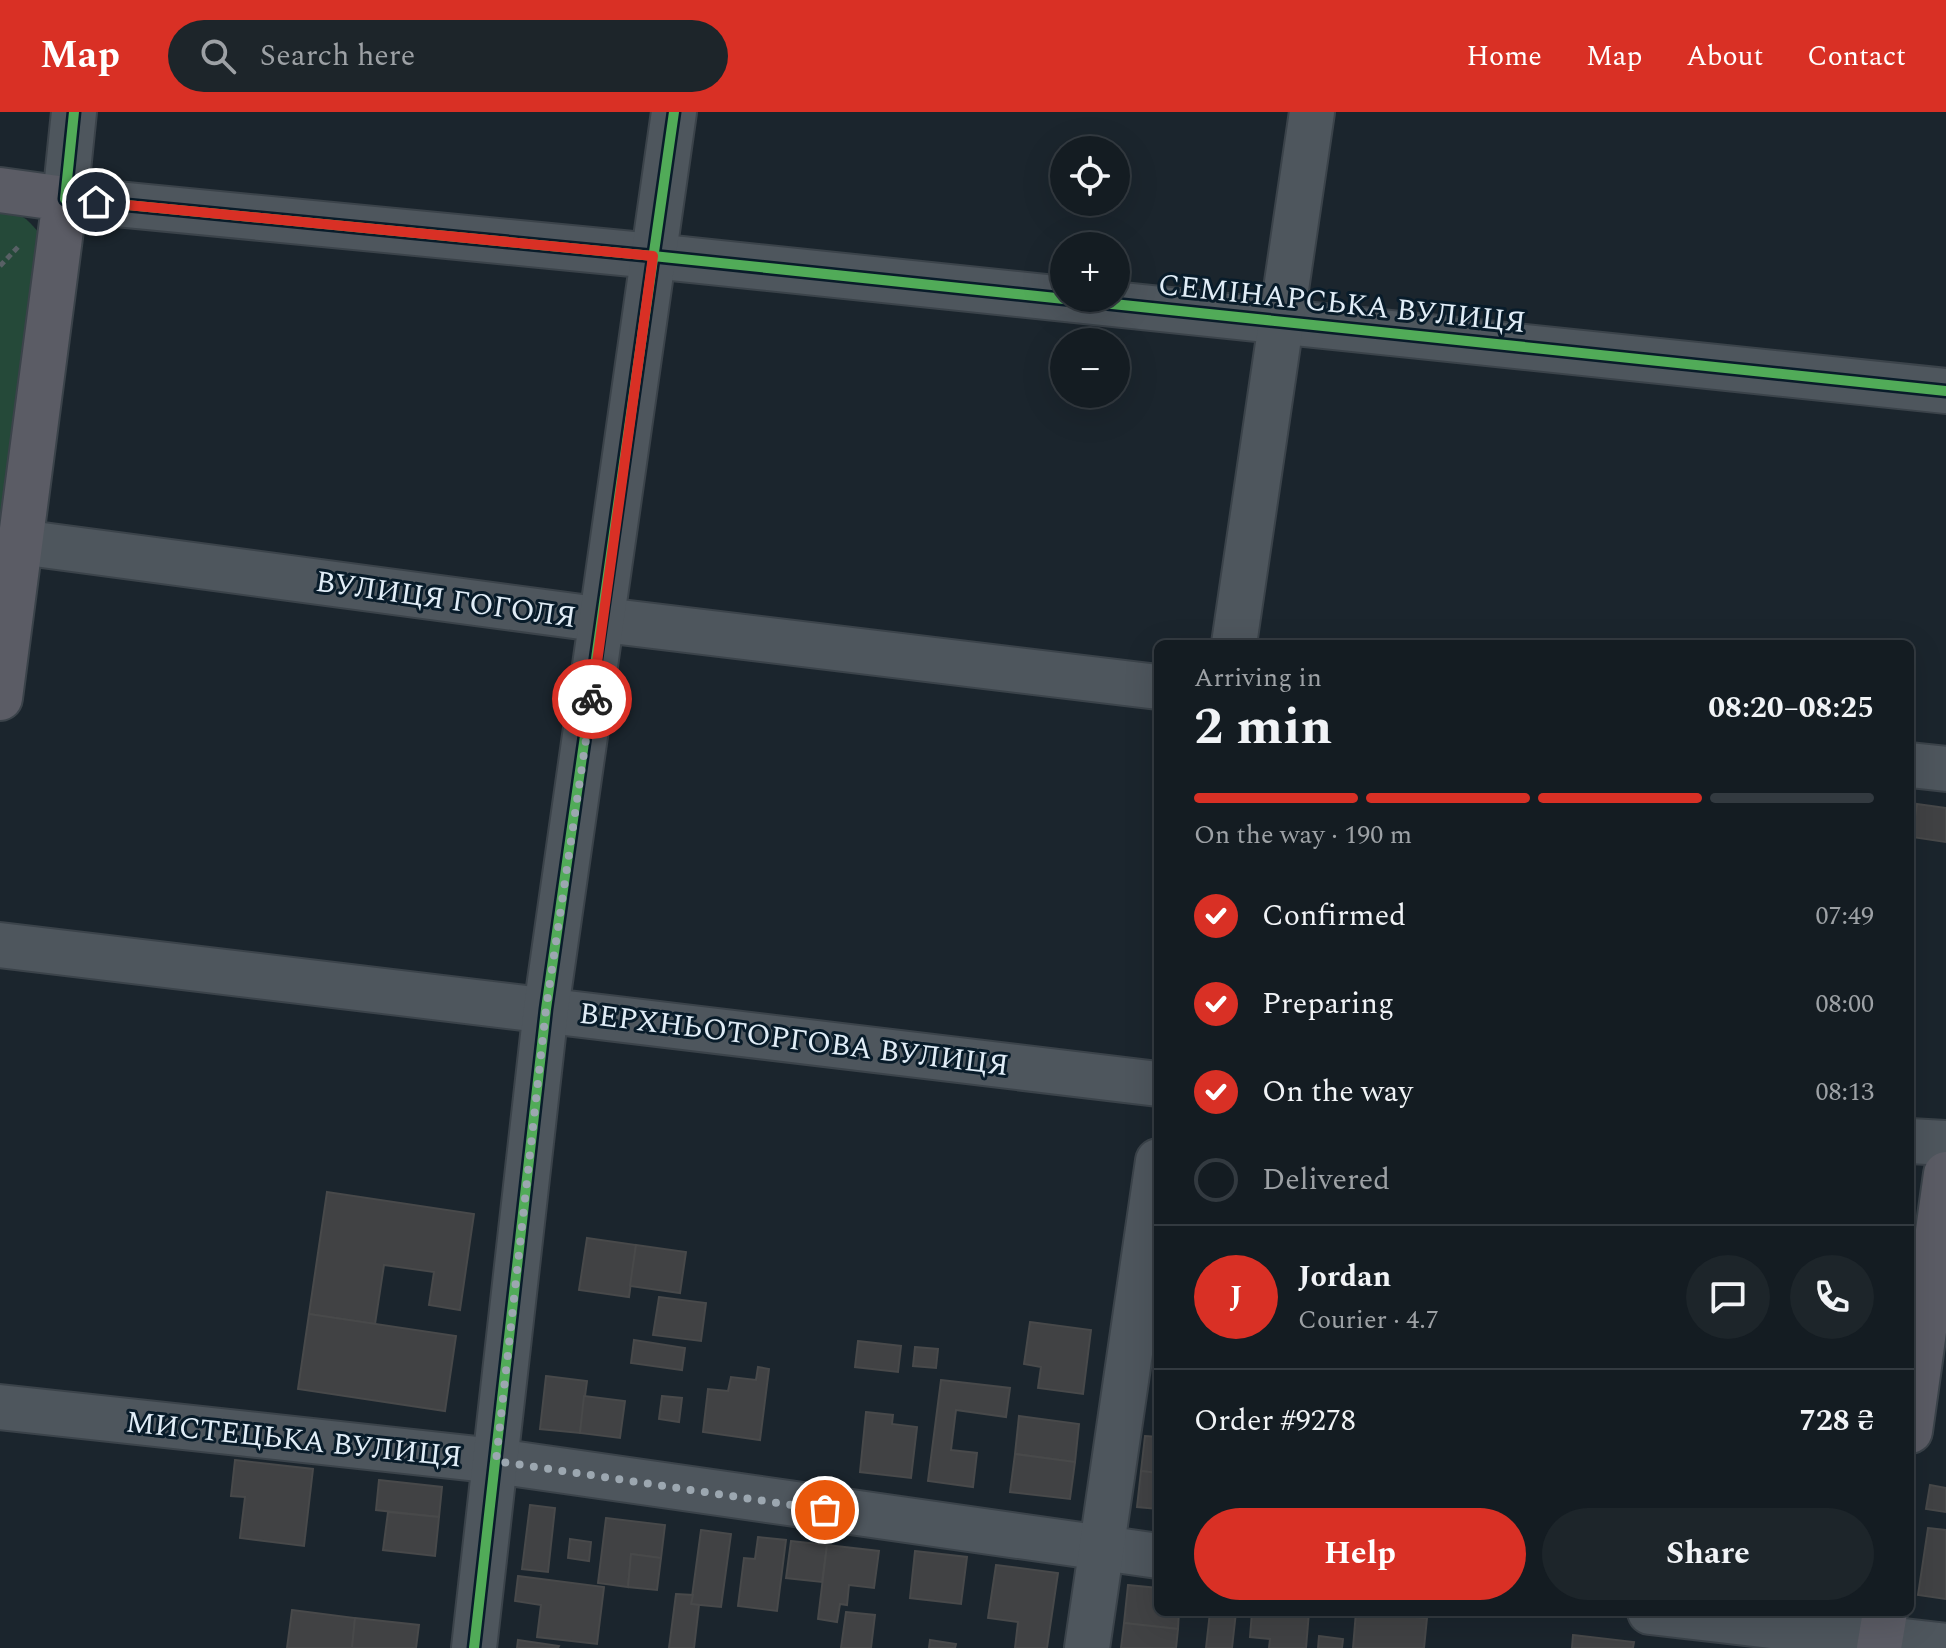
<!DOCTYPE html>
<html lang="en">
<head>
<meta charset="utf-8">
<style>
  body { margin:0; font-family:Spectral,serif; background:#1d252a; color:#f1f3f6; height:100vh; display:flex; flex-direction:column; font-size:30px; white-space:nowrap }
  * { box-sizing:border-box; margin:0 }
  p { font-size:26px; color:#9da1a5 }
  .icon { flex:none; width:44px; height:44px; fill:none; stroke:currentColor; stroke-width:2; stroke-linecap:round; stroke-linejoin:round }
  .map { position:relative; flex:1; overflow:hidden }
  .panel { position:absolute; left:1154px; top:528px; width:760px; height:976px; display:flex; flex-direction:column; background:#141c22; border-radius:12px; box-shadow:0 8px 32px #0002,0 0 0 2px #333a40 }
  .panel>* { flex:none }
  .fabs { position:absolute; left:1050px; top:24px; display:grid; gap:16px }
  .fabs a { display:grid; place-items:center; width:80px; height:80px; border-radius:50%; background:#141c22; box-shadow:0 8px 32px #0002,0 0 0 2px #333a40; font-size:40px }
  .pin { position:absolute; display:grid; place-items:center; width:68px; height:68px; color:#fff; margin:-34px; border:4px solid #fff; border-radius:50%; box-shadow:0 2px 8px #0007 }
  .courier { position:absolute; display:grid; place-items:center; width:80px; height:80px; margin:-40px; border:6px solid #d93025; border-radius:50%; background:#fff; color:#222; box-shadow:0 2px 10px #0007 }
  .head em { font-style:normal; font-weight:700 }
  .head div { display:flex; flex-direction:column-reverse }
  .head { display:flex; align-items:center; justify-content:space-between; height:136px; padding:0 40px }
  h1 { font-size:52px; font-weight:700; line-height:60px }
  .bar { display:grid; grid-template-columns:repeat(4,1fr); gap:12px 8px; align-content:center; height:96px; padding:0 40px }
  .bar i { height:10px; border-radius:6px; background:#333a40 }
  .bar .selected { background:#d93025 }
  .bar p { grid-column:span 4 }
  .line { display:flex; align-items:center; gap:20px; padding:0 40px; border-top:2px solid #333a40 }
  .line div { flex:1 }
  .round { display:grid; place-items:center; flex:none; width:84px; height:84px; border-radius:42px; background:#1d252a }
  ol { padding:0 40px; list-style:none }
  li { display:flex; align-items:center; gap:24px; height:88px }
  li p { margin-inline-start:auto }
  li .icon { padding:8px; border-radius:50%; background:#d93025; color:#fff; stroke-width:4 }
  li:last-child { color:#9da1a5 }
  li i { width:44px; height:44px; border:4px solid #333a40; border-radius:50% }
  .cta { display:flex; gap:16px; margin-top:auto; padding:16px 40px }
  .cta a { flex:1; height:92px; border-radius:48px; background:#d93025; color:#fff; font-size:32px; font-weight:700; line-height:92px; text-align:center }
  .cta a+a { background:#1d252a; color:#f1f3f6 }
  header { display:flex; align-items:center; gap:48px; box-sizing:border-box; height:112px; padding:0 40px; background:#d93025; color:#fff }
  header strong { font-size:38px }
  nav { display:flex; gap:44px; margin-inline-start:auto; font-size:28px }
  .search { width:560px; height:72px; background:#1d252a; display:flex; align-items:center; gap:20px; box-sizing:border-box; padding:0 28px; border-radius:44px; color:#9da1a5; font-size:30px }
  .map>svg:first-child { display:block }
  .green { fill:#254939 }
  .building { fill:#414244; stroke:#48494a; stroke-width:2 }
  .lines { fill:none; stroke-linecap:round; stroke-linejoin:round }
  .minor-casing { stroke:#3b434a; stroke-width:48 }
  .major-casing { stroke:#3b434a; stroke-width:48 }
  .path { stroke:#586065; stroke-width:5; stroke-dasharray:6 4; stroke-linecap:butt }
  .minor { stroke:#4e565d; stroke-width:44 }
  .major { stroke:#5b5c65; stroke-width:44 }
  .cycleway-casing { stroke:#091c2a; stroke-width:15 }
  .cycleway { stroke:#51ab58; stroke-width:10 }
  .done { stroke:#9ca7b0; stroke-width:8; stroke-dasharray:0 14.4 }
  .route { stroke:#d93025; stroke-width:10 }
  .labels { text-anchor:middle; stroke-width:6; stroke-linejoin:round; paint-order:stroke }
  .street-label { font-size:30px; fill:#e1edf7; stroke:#091c2a }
</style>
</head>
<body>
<header>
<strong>Map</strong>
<div class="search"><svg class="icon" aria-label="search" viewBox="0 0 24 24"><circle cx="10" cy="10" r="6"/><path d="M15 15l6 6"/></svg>Search here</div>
<nav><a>Home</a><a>Map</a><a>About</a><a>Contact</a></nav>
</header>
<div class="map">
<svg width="1946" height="1536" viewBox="0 0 1946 1536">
  <rect width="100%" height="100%" fill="#1b252d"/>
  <path class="green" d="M0 97C21 100 29 108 41 124L0 500Z"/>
  <g class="building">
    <path d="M1917 692 1946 696V730L1912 725Z"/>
    <path d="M327 1080 474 1102 460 1198 429 1193 434 1160 384 1153 375 1212 309 1202Z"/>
    <path d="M587 1126 636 1133 629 1185 579 1178Z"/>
    <path d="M636 1133 686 1140 680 1181 630 1174Z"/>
    <path d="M659 1185 706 1191 701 1229 653 1223Z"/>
    <path d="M309 1202 456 1224 445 1299 298 1277Z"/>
    <path d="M1030 1210 1091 1218 1083 1282 1038 1276 1041 1255 1024 1252Z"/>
    <path d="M634 1228 685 1236 682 1258 631 1251Z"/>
    <path d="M858 1229 901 1234 898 1260 855 1255Z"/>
    <path d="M915 1235 938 1237 936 1256 913 1254Z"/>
    <path d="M758 1255 769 1257 760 1328 703 1320 708 1277 728 1279 731 1265 756 1268Z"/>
    <path d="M546 1264 587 1269 580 1321 540 1317Z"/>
    <path d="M941 1268 1010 1276 1006 1305 956 1298 951 1338 977 1341 973 1375 928 1369Z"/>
    <path d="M584 1284 625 1289 620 1326 580 1321Z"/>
    <path d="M662 1284 682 1286 679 1310 659 1307Z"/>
    <path d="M866 1300 893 1303 892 1312 917 1315 911 1366 860 1360Z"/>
    <path d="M1019 1304 1079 1312 1075 1350 1015 1342Z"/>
    <path d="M1145 1324 1158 1325V1361L1141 1359Z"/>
    <path d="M1015 1342 1075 1350 1070 1387 1010 1380Z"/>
    <path d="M235 1348 313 1357 304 1434 240 1426 245 1385 231 1384Z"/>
    <path d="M1141 1359 1158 1361V1397L1137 1395Z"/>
    <path d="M379 1368 442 1375 439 1405 376 1398Z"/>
    <path d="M1930 1373 1946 1376V1400L1926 1397Z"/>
    <path d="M530 1393 555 1396 548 1460 522 1457Z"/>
    <path d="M388 1400 439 1405 435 1444 383 1438Z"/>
    <path d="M606 1406 665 1413 661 1446 631 1442 628 1475 598 1471Z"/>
    <path d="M1928 1416 1946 1418V1487L1918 1483Z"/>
    <path d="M701 1418 731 1422 721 1495 691 1492Z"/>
    <path d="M758 1425 786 1428 777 1499 738 1494 744 1446 755 1447Z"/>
    <path d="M570 1427 591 1430 589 1449 568 1446Z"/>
    <path d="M791 1429 827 1433 822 1470 786 1466Z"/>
    <path d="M827 1433 879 1439 874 1476 849 1473 847 1493 840 1492 837 1510 818 1507Z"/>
    <path d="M915 1439 967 1445 961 1492 910 1486Z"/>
    <path d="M631 1442 661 1446 657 1478 628 1475Z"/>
    <path d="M996 1453 1058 1461 1047 1536H1015L1018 1510 988 1506Z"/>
    <path d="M518 1464 604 1475 597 1532 537 1525 541 1493 515 1489Z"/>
    <path d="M1128 1473 1158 1476V1500H1179L1178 1517 1124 1511Z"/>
    <path d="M676 1482 693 1483 691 1492 699 1493 694 1536H669Z"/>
    <path d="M292 1498 355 1506 352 1536H287Z"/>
    <path d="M846 1500 875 1503 871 1536H841Z"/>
    <path d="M1210 1500H1236L1232 1536H1206Z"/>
    <path d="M1252 1500H1309L1306 1536H1269L1270 1527 1250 1525Z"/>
    <path d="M1356 1500 1427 1506 1424 1536H1353Z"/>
    <path d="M355 1506 419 1513 416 1536H352Z"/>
    <path d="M1124 1511 1178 1517 1176 1536H1121Z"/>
    <path d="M1573 1523 1634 1530 1633 1536H1572Z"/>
    <path d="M1319 1524 1343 1527 1342 1536H1318Z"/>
    <path d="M518 1528 559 1534 558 1536H517Z"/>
    <path d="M930 1528 956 1532 955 1536H929Z"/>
  </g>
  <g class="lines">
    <defs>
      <g id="minor">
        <path d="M74 0 65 87 653 144 1946 279"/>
        <path d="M20 430 604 508 1158 575"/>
        <path d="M1234 532 1312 0"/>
        <path d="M1910 653 1946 657"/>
        <path d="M0 833 1158 972"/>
        <path d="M1910 1029 1946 1031"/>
        <path d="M0 1295 496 1349 1158 1444"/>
        <path d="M1650 1500 1946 1534"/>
        <path d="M474 1536 546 897 674 0"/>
        <path d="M1087 1536 1158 1049"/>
      </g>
      <g id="major">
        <path d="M0 78 65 87 0 586"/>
        <path d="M1910 1319 1946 1062"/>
        <path d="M1879 1536 1885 1500"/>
      </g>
    </defs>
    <use href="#minor" class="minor-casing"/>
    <use href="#major" class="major-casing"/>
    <path class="path" d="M0 154 19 134"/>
    <use href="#minor" class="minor"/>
    <use href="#major" class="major"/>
    <defs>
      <g id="cycleway">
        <path d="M74 0 65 87 653 144 1946 279"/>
        <path d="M474 1536 546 897 674 0"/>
      </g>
    </defs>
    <use href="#cycleway" class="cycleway-casing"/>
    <use href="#cycleway" class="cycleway"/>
  </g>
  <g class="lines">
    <path class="done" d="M592 587 546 897 496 1349 825 1398"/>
    <path class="route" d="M96 90 653 144 592 587"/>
  </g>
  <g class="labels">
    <g class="street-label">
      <text transform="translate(1342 191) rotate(6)" y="10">СЕМІНАРСЬКА ВУЛИЦЯ</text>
      <text transform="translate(446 487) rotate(8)" y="10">ВУЛИЦЯ ГОГОЛЯ</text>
      <text transform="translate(794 927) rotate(7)" y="10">ВЕРХНЬОТОРГОВА ВУЛИЦЯ</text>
      <text transform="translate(294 1327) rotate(6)" y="10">МИСТЕЦЬКА ВУЛИЦЯ</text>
    </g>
  </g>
</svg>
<div class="fabs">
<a><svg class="icon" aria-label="locate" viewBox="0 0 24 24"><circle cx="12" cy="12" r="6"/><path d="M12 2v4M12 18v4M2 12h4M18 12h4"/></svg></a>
<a>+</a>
<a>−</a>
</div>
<div class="pin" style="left:825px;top:1398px;background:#ea580c"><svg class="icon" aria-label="bag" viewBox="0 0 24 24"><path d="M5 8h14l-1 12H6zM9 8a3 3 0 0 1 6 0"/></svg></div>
<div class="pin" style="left:96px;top:90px;background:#1f2937"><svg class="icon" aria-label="home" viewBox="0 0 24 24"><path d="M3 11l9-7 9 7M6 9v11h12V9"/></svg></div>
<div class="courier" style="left:592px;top:587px"><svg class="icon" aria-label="bike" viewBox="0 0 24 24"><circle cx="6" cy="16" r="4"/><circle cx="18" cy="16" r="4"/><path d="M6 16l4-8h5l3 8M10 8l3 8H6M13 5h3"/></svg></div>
<section class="panel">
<div class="head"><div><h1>2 min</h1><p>Arriving in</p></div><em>08:20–08:25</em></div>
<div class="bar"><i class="selected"></i><i class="selected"></i><i class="selected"></i><i></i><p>On the way · 190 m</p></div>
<ol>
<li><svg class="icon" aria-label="check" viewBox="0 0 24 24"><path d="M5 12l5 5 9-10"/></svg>Confirmed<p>07:49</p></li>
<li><svg class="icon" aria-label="check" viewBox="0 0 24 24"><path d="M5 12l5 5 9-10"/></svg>Preparing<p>08:00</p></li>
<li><svg class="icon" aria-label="check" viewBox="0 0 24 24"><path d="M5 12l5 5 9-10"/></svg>On the way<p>08:13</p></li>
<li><i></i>Delivered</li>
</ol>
<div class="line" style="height:144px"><b class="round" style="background:#d93025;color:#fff">J</b><div><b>Jordan</b><p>Courier · 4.7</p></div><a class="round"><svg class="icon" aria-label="chat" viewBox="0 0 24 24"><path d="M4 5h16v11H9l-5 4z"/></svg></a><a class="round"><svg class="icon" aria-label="phone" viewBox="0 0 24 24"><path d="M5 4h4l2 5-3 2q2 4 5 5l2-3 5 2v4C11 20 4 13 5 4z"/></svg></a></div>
<div class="line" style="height:104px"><div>Order #9278</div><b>728 ₴</b></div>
<div class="cta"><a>Help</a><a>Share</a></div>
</section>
</div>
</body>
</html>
